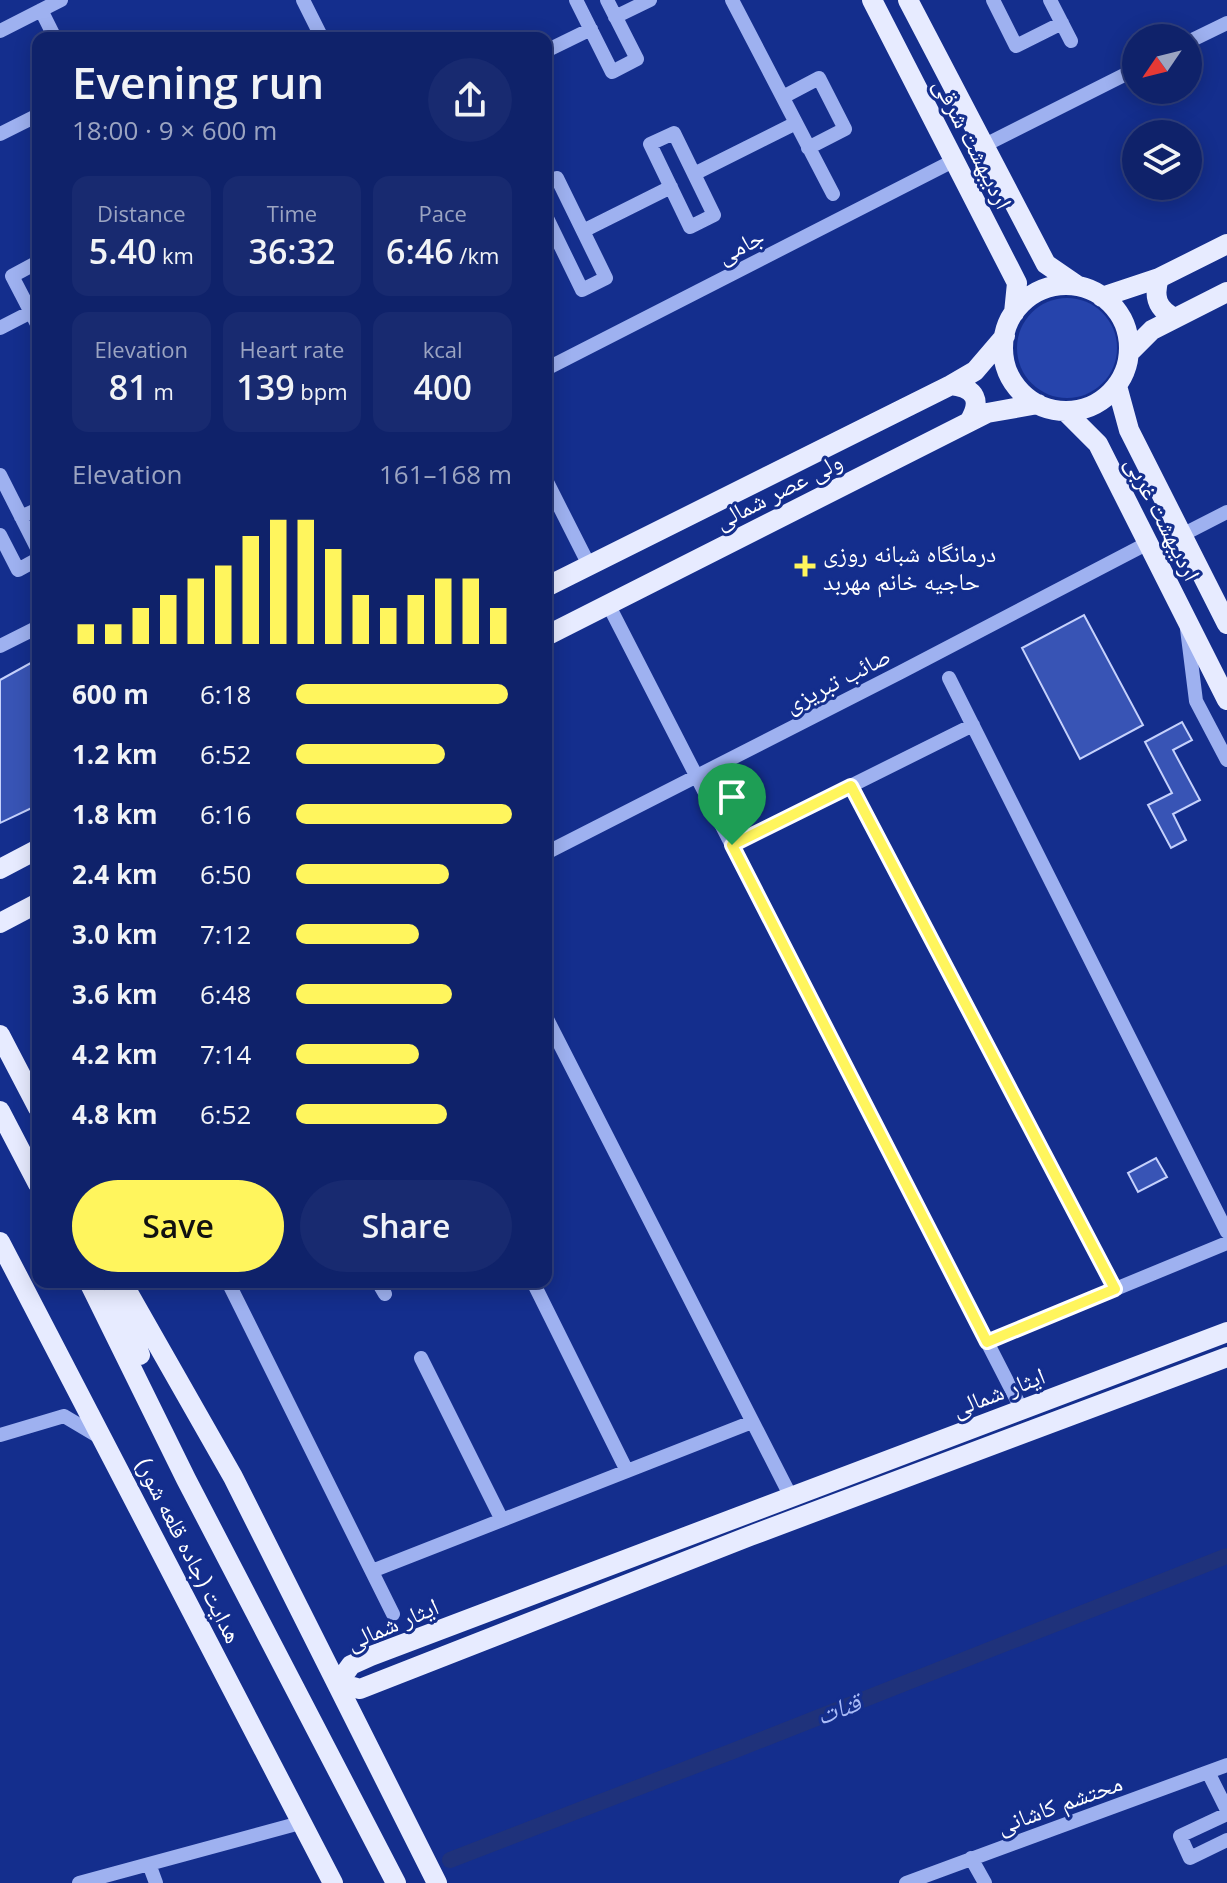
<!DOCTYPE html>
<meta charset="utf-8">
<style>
:root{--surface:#0f226a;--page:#182a70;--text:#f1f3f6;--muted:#9ba4c1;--line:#2f3f7e;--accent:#fff55d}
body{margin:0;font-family:"Open Sans","Noto Naskh Arabic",sans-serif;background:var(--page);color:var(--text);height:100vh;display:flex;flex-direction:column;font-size:30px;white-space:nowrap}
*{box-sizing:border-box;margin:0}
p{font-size:26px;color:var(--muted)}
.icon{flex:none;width:44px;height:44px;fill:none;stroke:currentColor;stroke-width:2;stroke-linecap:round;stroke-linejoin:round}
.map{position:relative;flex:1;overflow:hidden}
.panel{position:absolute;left:32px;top:32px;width:520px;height:1256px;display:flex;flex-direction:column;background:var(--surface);border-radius:16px;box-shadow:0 4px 20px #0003,0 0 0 2px var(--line)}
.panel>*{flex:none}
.needle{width:52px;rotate:235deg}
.fabs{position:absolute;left:1122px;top:24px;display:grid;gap:16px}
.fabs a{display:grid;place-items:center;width:80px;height:80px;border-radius:50%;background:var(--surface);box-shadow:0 4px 20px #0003,0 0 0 2px var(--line);font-size:40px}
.pin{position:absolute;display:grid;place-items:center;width:68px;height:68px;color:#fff;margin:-82px -34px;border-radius:50% 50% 50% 0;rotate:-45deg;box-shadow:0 0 8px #0007}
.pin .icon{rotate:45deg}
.round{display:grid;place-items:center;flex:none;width:84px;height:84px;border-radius:42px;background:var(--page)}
.summary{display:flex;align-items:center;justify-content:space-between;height:136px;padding:0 40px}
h1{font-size:44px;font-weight:600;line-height:60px}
.figures{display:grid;grid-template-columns:repeat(3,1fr);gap:12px;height:136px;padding:8px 40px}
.figures div{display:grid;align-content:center;border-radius:16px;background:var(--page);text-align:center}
.figures b{font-size:34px;font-weight:600}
.figures small{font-size:22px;font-weight:400}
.figures p{font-size:22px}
.chart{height:224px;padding:16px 40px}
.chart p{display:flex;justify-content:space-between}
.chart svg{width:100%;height:144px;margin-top:8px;stroke:var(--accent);stroke-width:6}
.action{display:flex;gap:16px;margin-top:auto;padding:16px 40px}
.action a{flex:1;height:92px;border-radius:48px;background:var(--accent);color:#111;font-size:32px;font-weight:600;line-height:92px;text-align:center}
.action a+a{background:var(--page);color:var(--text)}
ul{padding:0 40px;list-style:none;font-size:26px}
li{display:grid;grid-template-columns:128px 96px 1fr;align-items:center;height:60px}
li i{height:20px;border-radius:10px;background:var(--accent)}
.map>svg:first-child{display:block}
.green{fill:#2644ac}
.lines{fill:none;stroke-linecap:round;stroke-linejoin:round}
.canal{stroke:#1f327b;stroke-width:16}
.building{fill:#3854b5;stroke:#c5d1fc;stroke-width:2}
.minor{stroke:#9eb1f0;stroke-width:14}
.major{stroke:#e7ebff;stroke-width:20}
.route-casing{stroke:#fff;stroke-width:16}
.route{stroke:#fff55d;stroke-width:10}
.poi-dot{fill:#fff55d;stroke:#142e8d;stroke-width:3}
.labels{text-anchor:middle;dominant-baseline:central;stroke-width:6;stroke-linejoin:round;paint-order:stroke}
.street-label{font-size:24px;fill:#fff;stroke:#142e8d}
.poi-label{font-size:24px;fill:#fff;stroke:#142e8d;text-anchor:start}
.water-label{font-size:26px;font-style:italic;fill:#aabcf8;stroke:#142e8d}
</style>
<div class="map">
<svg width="1227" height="1883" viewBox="0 0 1227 1883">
<rect width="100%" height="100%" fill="#142e8d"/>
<path class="green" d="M1017 348a50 50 0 1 1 100 0a50 50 0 1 1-100 0Z"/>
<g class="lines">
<path class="canal" d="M450,1860L733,1751L1227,1556"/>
</g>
<path class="building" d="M1084,615L1143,725L1080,759L1022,648Z
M38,659V805L0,823V680Z
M1182,722L1192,740L1173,750L1200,800L1173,814L1186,840L1171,848L1148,805L1172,793L1145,742Z
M1156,1158L1167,1177L1138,1192L1128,1173Z"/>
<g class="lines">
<path class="minor" d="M303,0L322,38
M576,0L612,72L637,59L607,0
M732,0L833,194
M993,0L1016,46L1062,23
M1050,0L1071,41
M41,10L55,38
M615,17L650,0
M0,31L61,0
M476,38H480
M1188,42L1227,23
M546,51L591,29
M783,97L819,78L845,129L808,148
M674,133L714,215L690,227L650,144Z
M0,134L38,115
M983,146L1136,69
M694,174L796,123
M546,184L557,178L606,278L582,290L546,216
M583,231L671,187
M38,262L12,276L38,326
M0,328L31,312
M546,369L955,160
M0,475L38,550
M546,480L589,565
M21,517L38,509
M0,535L18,570L38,559
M1182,535L1227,512
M608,604L1022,1410
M1187,629L1196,701L1227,760
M0,646L38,627
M949,678L1227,1232
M851,786L1115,1289
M732,845L973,725
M546,853L901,672L1148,543
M546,1017L791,1497
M228,1282L393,1614
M378,1282L385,1294
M533,1282L627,1471
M987,1342L1227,1243
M421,1358L502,1520
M64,1416L101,1438
M0,1435L64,1416
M372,1571L752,1422
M1208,1772L1227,1810
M1227,1814L1180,1836L1190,1858L1227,1840
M971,1858L985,1883
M149,1864L156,1883
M79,1883L300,1823
M906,1883L1227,1765"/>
<path class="major" d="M872,0L1017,283L1014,313
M908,0L1046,264L1078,286
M1159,278C1153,297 1157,309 1175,318
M1003 348a63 63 0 1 1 126 0a63 63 0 1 1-126 0Z
M1102,297L1159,278L1227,244
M1129,353L1152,330L1227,292
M951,385C976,388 982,401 969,422
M1117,386L1129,430L1227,624
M1065,411L1098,444L1227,700
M546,587L951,385L975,371L1005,336
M546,636L987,413L1038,404
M0,869L38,849
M0,923L38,903
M0,1035L38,1108
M0,1111L38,1184
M0,1242L333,1883
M89,1282L186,1479L396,1883
M122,1282L233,1477L437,1883
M114,1288L140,1355
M1227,1332L371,1656L351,1665L338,1683L360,1689L750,1536L1227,1357"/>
</g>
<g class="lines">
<g class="route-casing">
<path id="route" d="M851,786L1115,1289L987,1342L732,845Z"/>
</g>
<use href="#route" class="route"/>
</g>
<path class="poi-dot" d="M801 554h8v8h8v8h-8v8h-8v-8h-8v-8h8z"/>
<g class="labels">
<g class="street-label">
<text transform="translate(974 143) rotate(63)">اردیبهشت شرقی</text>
<text transform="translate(740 245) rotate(-27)">جامی</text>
<text transform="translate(778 490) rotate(-27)">ولی عصر شمالی</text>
<text transform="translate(1164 518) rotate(63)">اردیبهشت غربی</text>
<text transform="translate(837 679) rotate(-27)">صائب تبریزی</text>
<text transform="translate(998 1391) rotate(-21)">ایثار شمالی</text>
<text transform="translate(190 1550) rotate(63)">هدایت (جاده قلعه شور)</text>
<text transform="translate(392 1623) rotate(-23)">ایثار شمالی</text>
<text transform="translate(1059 1803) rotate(-20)">محتشم کاشانی</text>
</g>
<g class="poi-label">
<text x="823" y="552">درمانگاه شبانه‌ روزی<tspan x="823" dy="28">حاجیه‌ خانم مهربد</tspan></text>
</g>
<g class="water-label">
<text transform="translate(838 1708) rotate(-21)">قنات</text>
</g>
</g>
</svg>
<div class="fabs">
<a><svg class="needle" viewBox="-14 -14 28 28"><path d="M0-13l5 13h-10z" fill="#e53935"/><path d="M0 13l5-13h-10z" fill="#9ba4c1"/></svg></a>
<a><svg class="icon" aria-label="layers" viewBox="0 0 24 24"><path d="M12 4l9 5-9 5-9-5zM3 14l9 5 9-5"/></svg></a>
</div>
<div class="pin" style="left:732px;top:845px;background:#1e9e55"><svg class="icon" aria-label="arrive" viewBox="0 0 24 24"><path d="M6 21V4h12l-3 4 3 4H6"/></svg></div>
<section class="panel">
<div class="summary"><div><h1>Evening run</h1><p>18:00 · 9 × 600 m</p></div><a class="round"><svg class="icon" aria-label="share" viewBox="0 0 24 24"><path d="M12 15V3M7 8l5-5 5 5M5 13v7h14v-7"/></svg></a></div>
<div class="figures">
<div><p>Distance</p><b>5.40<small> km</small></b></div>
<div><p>Time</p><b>36:32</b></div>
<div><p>Pace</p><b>6:46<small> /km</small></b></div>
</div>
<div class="figures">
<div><p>Elevation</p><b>81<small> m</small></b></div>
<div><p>Heart rate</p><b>139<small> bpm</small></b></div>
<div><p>kcal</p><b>400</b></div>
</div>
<div class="chart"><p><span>Elevation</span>161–168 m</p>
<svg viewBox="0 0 160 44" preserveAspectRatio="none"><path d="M5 44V38M15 44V38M25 44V33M35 44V29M45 44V24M55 44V20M65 44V11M75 44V6M85 44V6M95 44V15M105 44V29M115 44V33M125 44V29M135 44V24M145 44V24M155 44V33"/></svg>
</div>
<ul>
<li><b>600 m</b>6:18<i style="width:98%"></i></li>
<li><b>1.2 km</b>6:52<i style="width:69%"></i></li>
<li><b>1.8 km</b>6:16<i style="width:100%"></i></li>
<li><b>2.4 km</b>6:50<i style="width:71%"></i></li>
<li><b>3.0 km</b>7:12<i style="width:57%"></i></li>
<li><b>3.6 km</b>6:48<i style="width:72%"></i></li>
<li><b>4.2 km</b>7:14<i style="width:57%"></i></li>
<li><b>4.8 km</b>6:52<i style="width:70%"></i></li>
</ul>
<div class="action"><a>Save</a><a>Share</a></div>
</section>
</div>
